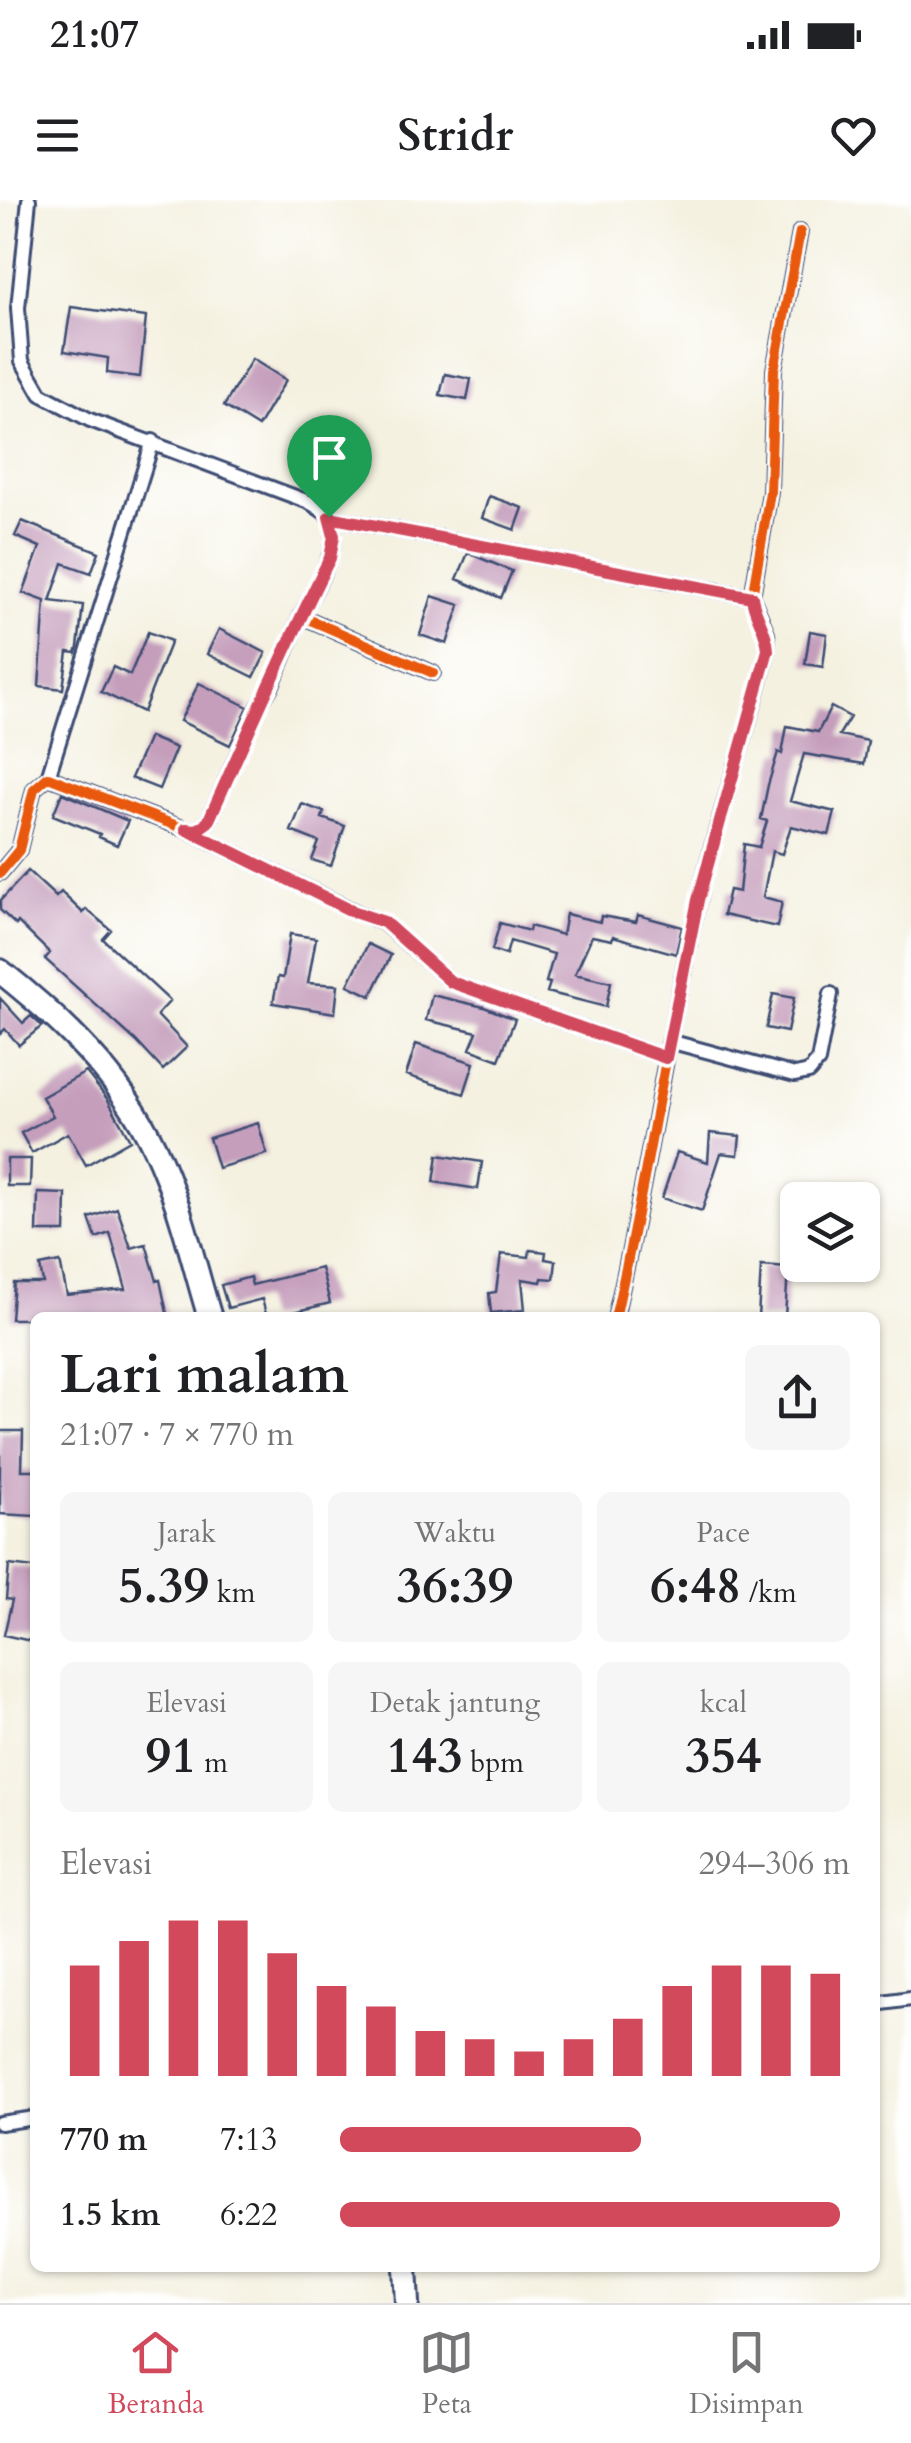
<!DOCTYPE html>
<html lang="id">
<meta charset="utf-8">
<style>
:root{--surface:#fff;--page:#f6f6f6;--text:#202124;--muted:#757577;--line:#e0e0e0;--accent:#d1495b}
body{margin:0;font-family:Cardo,serif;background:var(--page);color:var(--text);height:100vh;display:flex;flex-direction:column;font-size:38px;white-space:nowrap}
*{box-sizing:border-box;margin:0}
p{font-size:32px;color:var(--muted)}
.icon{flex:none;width:55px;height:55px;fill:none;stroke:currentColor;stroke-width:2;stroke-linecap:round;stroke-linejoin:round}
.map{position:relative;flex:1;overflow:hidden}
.side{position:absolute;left:30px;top:1112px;width:850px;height:960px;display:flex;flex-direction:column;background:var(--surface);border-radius:15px;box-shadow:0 2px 8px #0004}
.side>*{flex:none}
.tools{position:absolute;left:780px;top:982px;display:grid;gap:20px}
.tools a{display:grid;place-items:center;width:100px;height:100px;border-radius:15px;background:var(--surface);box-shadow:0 2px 8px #0004;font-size:50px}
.pin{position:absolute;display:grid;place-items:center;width:85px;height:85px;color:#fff;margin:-102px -42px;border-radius:50% 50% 50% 0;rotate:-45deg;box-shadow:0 0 10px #0007}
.pin .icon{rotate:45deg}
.round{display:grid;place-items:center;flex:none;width:105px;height:105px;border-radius:15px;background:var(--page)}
.overview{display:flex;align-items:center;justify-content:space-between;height:170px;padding:0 30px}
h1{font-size:55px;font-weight:700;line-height:75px}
.figures{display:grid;grid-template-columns:repeat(3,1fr);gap:15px;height:170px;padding:10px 30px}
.figures div{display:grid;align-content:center;border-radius:15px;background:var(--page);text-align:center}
.figures b{font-size:50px;font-weight:700}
.figures small{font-size:28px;font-weight:400}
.figures p{font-size:28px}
.chart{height:280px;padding:20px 30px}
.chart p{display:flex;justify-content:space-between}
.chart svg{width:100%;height:180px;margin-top:10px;stroke:var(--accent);stroke-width:6}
ul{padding:0 30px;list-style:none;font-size:32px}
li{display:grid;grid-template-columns:160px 120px 1fr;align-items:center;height:75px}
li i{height:25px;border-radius:12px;background:var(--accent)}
.status{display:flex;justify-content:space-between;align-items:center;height:70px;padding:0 50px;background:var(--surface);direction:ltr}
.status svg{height:28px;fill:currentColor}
header{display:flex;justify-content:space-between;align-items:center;height:130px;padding:0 30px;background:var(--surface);font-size:45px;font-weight:700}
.tabs{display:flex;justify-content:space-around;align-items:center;height:140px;border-top:2px solid var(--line);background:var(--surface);font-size:28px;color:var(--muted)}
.tabs a{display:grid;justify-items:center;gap:5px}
.tabs .on{color:var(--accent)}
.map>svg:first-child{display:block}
.building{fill:#c59ebc}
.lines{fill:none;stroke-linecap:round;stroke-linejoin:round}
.minor-casing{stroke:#3c4c72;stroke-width:18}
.trunk-casing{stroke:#3c4c72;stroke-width:28}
.minor{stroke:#fff;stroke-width:12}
.trunk{stroke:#fff;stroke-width:22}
.cycleway-casing{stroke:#fff;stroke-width:16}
.cycleway{stroke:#e8590c;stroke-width:10}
.route-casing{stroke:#fff;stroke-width:20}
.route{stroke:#d1495b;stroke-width:12}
</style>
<div class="status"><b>21:07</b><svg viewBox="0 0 49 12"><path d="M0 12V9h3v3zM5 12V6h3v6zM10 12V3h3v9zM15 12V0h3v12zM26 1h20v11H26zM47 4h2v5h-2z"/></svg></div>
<header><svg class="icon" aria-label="menu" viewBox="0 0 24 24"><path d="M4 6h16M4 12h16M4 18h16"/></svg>Stridr<svg class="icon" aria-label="heart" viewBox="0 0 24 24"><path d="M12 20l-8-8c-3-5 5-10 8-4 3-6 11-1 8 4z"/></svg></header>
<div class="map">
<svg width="911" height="2103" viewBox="0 0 911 2103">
<rect width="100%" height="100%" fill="#fff"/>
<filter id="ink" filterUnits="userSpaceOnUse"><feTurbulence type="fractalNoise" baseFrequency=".01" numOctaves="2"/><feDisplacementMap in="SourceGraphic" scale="20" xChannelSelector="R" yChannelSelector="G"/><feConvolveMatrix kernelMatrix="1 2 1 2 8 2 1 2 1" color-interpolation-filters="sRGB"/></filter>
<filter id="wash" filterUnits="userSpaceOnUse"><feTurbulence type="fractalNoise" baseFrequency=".0048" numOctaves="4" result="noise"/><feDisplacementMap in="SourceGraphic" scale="40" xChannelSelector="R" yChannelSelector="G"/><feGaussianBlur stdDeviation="2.25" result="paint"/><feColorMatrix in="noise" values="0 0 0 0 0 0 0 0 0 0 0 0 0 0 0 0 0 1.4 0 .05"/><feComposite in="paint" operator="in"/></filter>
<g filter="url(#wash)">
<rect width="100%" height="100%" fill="#f4f1e0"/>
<g id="blocks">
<path class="building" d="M71,107L146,117L140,177L107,173L108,158L64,151Z
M252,159L286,180L258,227L224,206Z
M445,174L471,179L467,200L440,195Z
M489,296L523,308L515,330L482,318Z
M22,321L99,352L91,373L63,363L50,401L83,405L78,447L76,453L68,452L63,489L39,486L45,401L23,393L40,347L15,336Z
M468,353L512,371L501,398L457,379Z
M432,396L460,405L447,444L420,435Z
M219,429L266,453L254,477L207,454Z
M810,431L827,434L823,467L805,464Z
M148,432L171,441L143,512L101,492L113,467L130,475Z
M199,483L248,507L230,545L180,521Z
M831,507L850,517L839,535L868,541L864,564L804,554L790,601L835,612L829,635L791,626L782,654L772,651L763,697L782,702L777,727L723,715L729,690L739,692L744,644L759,647L767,621L761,619L768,585L778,552L782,554L787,526L818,532Z
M149,537L176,548L159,589L131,578Z
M62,593L128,621L117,645L99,637L100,634L53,615Z
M302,604L324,612L322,618L345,626L331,666L312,660L319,642L291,631Z
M28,671L56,697L61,692L83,713L86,709L111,730L103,739L170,801L157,815L187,847L163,870L136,841L45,759L50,753L18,722L16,725L0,710V701Z
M566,714L600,722L601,716L636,722L638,715L682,727L676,754L613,736L612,740L592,736L575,774L611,782L606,807L547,792L550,783L546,782L554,754L510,741L506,755L492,750L500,723L529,731L530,726L562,735Z
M290,734L316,738L308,783L338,785L335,813L273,803L278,777L283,778Z
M368,744L391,755L371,796L348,785Z
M773,794L794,798L787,832L766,828Z
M432,795L484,807L515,819L499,860L470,849L477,832L426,820Z
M0,798L23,823L31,816L42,826L19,845L5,829L0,834Z
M416,844L474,863L464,894L406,875Z
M86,872L108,900L130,940L86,965L68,933L32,953L21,933L53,916L42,897Z
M258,923L267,954L218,968L209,938Z
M710,933L740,936L738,955L721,953L702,1011L662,998L677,952L708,962Z
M438,955L482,962L478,989L434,982Z
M7,959H31L30,986H7Z
M38,993L66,994L65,1032H37Z
M117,1008L131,1048L146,1044L157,1081L160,1080L168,1118L11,1119L14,1083H43L40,1066L60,1062L67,1095L126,1089L110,1033L96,1038L89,1018Z
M530,1050L546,1052L545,1059L556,1061L554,1079L542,1078L541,1082L522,1079L525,1110L491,1113L489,1093L496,1092L501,1054L529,1057Z
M761,1066L788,1068L785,1118H758Z
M321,1068L330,1103L270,1118H267L262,1099L228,1108L221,1085L250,1077L252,1085Z
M0,1231H23L22,1270H35V1316L0,1314Z
M9,1365L35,1368V1442L4,1435L12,1400L6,1399Z"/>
</g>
</g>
<g filter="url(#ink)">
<use href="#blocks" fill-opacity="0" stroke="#3c4c72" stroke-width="2.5"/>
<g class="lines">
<g class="minor-casing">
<path id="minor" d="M29,0L18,108L22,161L41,194L90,220L309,302C315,306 325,311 329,317C346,343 312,393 301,416
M329,317L752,397
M48,577L153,241
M189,631L354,711L384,723L451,782L666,858
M0,673L19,650L34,589L48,577L185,629L197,630L208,622L258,508L272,485L301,416L433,473
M669,841L795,875L809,872L818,861L831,794
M615,1118C647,981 666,843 697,707C716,620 747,536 768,450L767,433L752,397L770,292L774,170L800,32
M875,1804L911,1799
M0,1923L35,1918"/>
</g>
<g class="trunk-casing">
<path id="trunk" d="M0,771C62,820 121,876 155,949C180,1002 193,1062 210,1118
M405,2068L407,2103"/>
</g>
<use href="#minor" class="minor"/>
<use href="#trunk" class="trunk"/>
<g class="cycleway-casing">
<path id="cycleway" d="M0,673L19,650L34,589L48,577L185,629L197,630L208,622L258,508L272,485L301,416L433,473
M615,1118C647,981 666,843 697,707C716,620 747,536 768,450L767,433L752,397L770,292L774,170L800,32"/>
</g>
<use href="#cycleway" class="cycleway"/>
</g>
</g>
<g class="lines" filter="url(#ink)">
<g class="route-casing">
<path id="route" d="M329,317L752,397C754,415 767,429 768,450L698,700L666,858L451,782L384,722L354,712L186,629L197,630L208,622C248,533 286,445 330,358L334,336Z"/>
</g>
<use href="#route" class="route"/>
</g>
</svg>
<div class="tools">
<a><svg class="icon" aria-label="layers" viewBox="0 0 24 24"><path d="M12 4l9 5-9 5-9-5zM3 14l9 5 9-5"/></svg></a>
</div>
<div class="pin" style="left:329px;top:317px;background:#1e9e55"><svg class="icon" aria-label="arrive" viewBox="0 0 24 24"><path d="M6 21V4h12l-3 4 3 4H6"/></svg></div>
<section class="side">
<div class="overview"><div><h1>Lari malam</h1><p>21:07 · 7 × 770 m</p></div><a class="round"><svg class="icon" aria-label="share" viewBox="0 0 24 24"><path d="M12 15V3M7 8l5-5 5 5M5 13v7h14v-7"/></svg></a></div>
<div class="figures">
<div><p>Jarak</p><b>5.39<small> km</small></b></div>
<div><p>Waktu</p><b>36:39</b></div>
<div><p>Pace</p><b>6:48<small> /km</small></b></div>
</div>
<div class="figures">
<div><p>Elevasi</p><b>91<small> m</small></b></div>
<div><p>Detak jantung</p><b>143<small> bpm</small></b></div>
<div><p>kcal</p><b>354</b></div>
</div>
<div class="chart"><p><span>Elevasi</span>294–306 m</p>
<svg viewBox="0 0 160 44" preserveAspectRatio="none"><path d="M5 44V17M15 44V11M25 44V6M35 44V6M45 44V14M55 44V22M65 44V27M75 44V33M85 44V35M95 44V38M105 44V35M115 44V30M125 44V22M135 44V17M145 44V17M155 44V19"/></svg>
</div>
<ul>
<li><b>770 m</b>7:13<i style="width:59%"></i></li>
<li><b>1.5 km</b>6:22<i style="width:98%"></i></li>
</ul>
</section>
</div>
<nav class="tabs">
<a class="on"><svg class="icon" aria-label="home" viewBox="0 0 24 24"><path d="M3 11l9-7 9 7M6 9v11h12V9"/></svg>Beranda</a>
<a><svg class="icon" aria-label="map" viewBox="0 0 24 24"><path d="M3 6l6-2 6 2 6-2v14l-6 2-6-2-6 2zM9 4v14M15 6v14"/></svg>Peta</a>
<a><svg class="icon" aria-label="saved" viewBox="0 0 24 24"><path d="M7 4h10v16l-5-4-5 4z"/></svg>Disimpan</a>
</nav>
